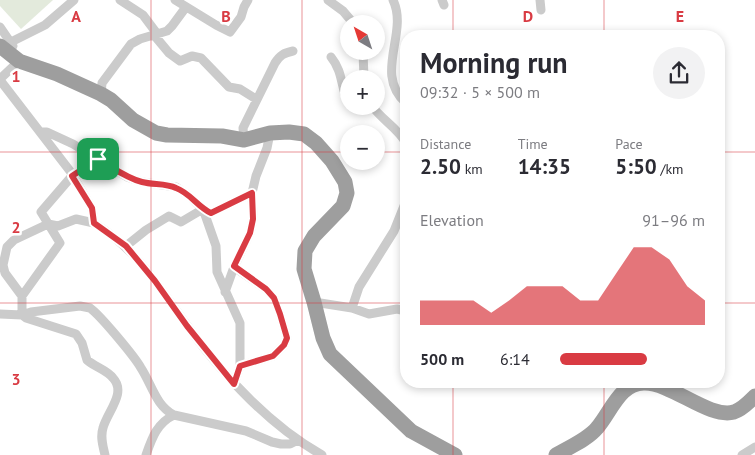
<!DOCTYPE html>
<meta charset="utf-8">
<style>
:root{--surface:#fff;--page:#f2f2f3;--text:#2b2b33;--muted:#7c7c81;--accent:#d93b43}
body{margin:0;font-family:"PT Sans",sans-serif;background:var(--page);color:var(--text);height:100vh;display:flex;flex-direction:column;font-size:19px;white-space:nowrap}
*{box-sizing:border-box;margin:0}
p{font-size:16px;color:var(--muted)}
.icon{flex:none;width:28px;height:28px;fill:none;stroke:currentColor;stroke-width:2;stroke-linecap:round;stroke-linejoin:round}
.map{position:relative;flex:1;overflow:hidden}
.drawer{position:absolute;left:400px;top:30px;width:325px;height:358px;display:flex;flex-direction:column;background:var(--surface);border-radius:20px;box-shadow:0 2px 8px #0003}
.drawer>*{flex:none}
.needle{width:32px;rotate:321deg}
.fabs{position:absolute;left:340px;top:15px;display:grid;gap:10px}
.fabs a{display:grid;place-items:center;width:45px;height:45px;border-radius:50%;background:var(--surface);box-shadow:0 2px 8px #0003;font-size:25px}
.pin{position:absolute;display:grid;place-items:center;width:42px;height:42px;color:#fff;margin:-21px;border-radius:10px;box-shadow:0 2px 8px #0006}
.round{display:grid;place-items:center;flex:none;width:52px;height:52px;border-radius:26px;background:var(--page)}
.headline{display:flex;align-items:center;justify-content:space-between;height:85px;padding:0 20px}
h1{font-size:28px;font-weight:600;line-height:38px}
.stats{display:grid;grid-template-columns:repeat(3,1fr);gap:8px;height:85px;padding:5px 20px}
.stats div{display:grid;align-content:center}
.stats b{font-size:21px;font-weight:600}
.stats small{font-size:14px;font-weight:400}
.stats p{font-size:14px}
.chart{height:140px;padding:10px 20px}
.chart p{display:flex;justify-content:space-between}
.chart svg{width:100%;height:90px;margin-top:5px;fill:var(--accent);opacity:.7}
ul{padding:0 20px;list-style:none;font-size:16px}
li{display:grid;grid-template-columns:80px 60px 1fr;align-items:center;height:38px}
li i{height:12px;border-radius:6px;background:var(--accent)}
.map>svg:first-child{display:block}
.green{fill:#e3eadc}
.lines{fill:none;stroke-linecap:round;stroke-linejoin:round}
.minor{stroke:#cbcbcb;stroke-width:9}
.trunk{stroke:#9e9e9e;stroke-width:15}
.route-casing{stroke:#fff;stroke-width:10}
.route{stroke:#d93b43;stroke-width:6}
.grid{fill:none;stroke:#d93b43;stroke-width:1;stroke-opacity:0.55}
.grid-label{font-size:16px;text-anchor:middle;font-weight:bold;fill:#d93b43;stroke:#fff;stroke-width:5;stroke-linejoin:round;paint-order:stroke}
</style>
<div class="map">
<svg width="755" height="455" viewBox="0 0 755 455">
<rect width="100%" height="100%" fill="#fff"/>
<path class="green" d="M0,0H53L21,29L0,6Z"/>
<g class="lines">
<path class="minor" d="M120,0L143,15L155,31L154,35L169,53L180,61L192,56L201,58L229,87L240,89L256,99
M175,0L216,25L230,32L241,17L244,7L248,0
M328,0L343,11L354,24
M393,0C409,33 373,74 406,103
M442,0L444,5
M540,0L541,10
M0,27L13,46
M11,42L45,25L74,0
M363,51L364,79
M331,57C344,73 340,88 349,103
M0,79L19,61L18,58
M0,80L70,171L92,208L94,223C137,250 157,284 186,324C223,375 267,424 322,455
M101,94L102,83L131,44L140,39L167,31L172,26L186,7
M372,106C382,120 398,128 406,143
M41,132H47L73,144L127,177L142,182L176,187L188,195L203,209L216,246L217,272L240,323V366L234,384
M244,140L243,128L275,63C280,55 284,53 293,51
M98,159L72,176L41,212L60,243L22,296V315L26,318L76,334L82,343L87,360C95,367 107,370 113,378C127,393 107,412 103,428C100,437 103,446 105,455
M126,246L146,230L169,216L181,222L203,209L211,213L252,193
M234,267L266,289L274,298L280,314L287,338L284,345L273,356L240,366
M225,292L234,267L250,233L253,219L252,193L256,176L267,148L270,133
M22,296L5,273L3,265L7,247L14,240L48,224L58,226L76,219L94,223
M314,302L352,308L369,314L397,309L406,311
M352,308L359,287L394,231L406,201
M0,314L22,315L31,312L80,306L90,308C100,315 135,357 141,368C152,385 156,406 174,415L246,431L272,442L281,444H290L298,440
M146,455C152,438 157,423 174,415
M742,455L755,447"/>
<path class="trunk" d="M0,46L19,61L57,74L101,94L111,100L133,120L156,133L167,135L222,136L244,140L270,133L289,132L304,134L316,143L332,161L345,182L347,193L343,206L314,236L305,251L304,269L314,302L323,338L330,354L411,431L455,455
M556,455C569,447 587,440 597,428C611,412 620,382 645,383C672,383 709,419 734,412C743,409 749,402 755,396"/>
</g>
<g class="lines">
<g class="route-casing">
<path id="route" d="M98,159C112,167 126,178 142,182C153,185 166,183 176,188C190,193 198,207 211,213L252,193L253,219L250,233L234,266L266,289L274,298L280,314L287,338L284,345L273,356L240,366L234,384L187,326L155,281L126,246L94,223L92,208L72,176Z"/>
</g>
<use href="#route" class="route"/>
</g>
<path class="grid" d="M151,0V455M302,0V455M453,0V36M604,0V36M0,152H349M376,152H406M719,152H755M0,303H406M719,303H755M453,381V455M604,381V455"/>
<g class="grid-label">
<text x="76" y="22">A</text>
<text x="226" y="22">B</text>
<text x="528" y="22">D</text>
<text x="680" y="22">E</text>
<text x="16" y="82">1</text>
<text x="16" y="233">2</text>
<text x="16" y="385">3</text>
</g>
</svg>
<div class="fabs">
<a><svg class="needle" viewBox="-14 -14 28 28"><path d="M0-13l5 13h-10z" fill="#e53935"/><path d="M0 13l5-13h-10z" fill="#7c7c81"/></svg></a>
<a>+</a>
<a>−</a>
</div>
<div class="pin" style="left:98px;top:159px;background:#1e9e55"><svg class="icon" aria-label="arrive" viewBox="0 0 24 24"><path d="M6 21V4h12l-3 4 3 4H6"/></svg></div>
<section class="drawer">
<div class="headline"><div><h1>Morning run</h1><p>09:32 · 5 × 500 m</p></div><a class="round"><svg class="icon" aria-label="share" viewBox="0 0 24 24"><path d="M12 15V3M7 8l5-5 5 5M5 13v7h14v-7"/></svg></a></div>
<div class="stats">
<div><p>Distance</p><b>2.50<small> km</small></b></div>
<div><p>Time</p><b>14:35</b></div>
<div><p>Pace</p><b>5:50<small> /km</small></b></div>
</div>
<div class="chart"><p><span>Elevation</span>91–96 m</p>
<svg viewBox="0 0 160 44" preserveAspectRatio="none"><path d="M0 44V32L10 32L20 32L30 32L40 38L50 32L60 25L70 25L80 25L90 32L100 32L110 19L120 6L130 6L140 12L150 25L160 32V44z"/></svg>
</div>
<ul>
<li><b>500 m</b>6:14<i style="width:60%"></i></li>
</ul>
</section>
</div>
